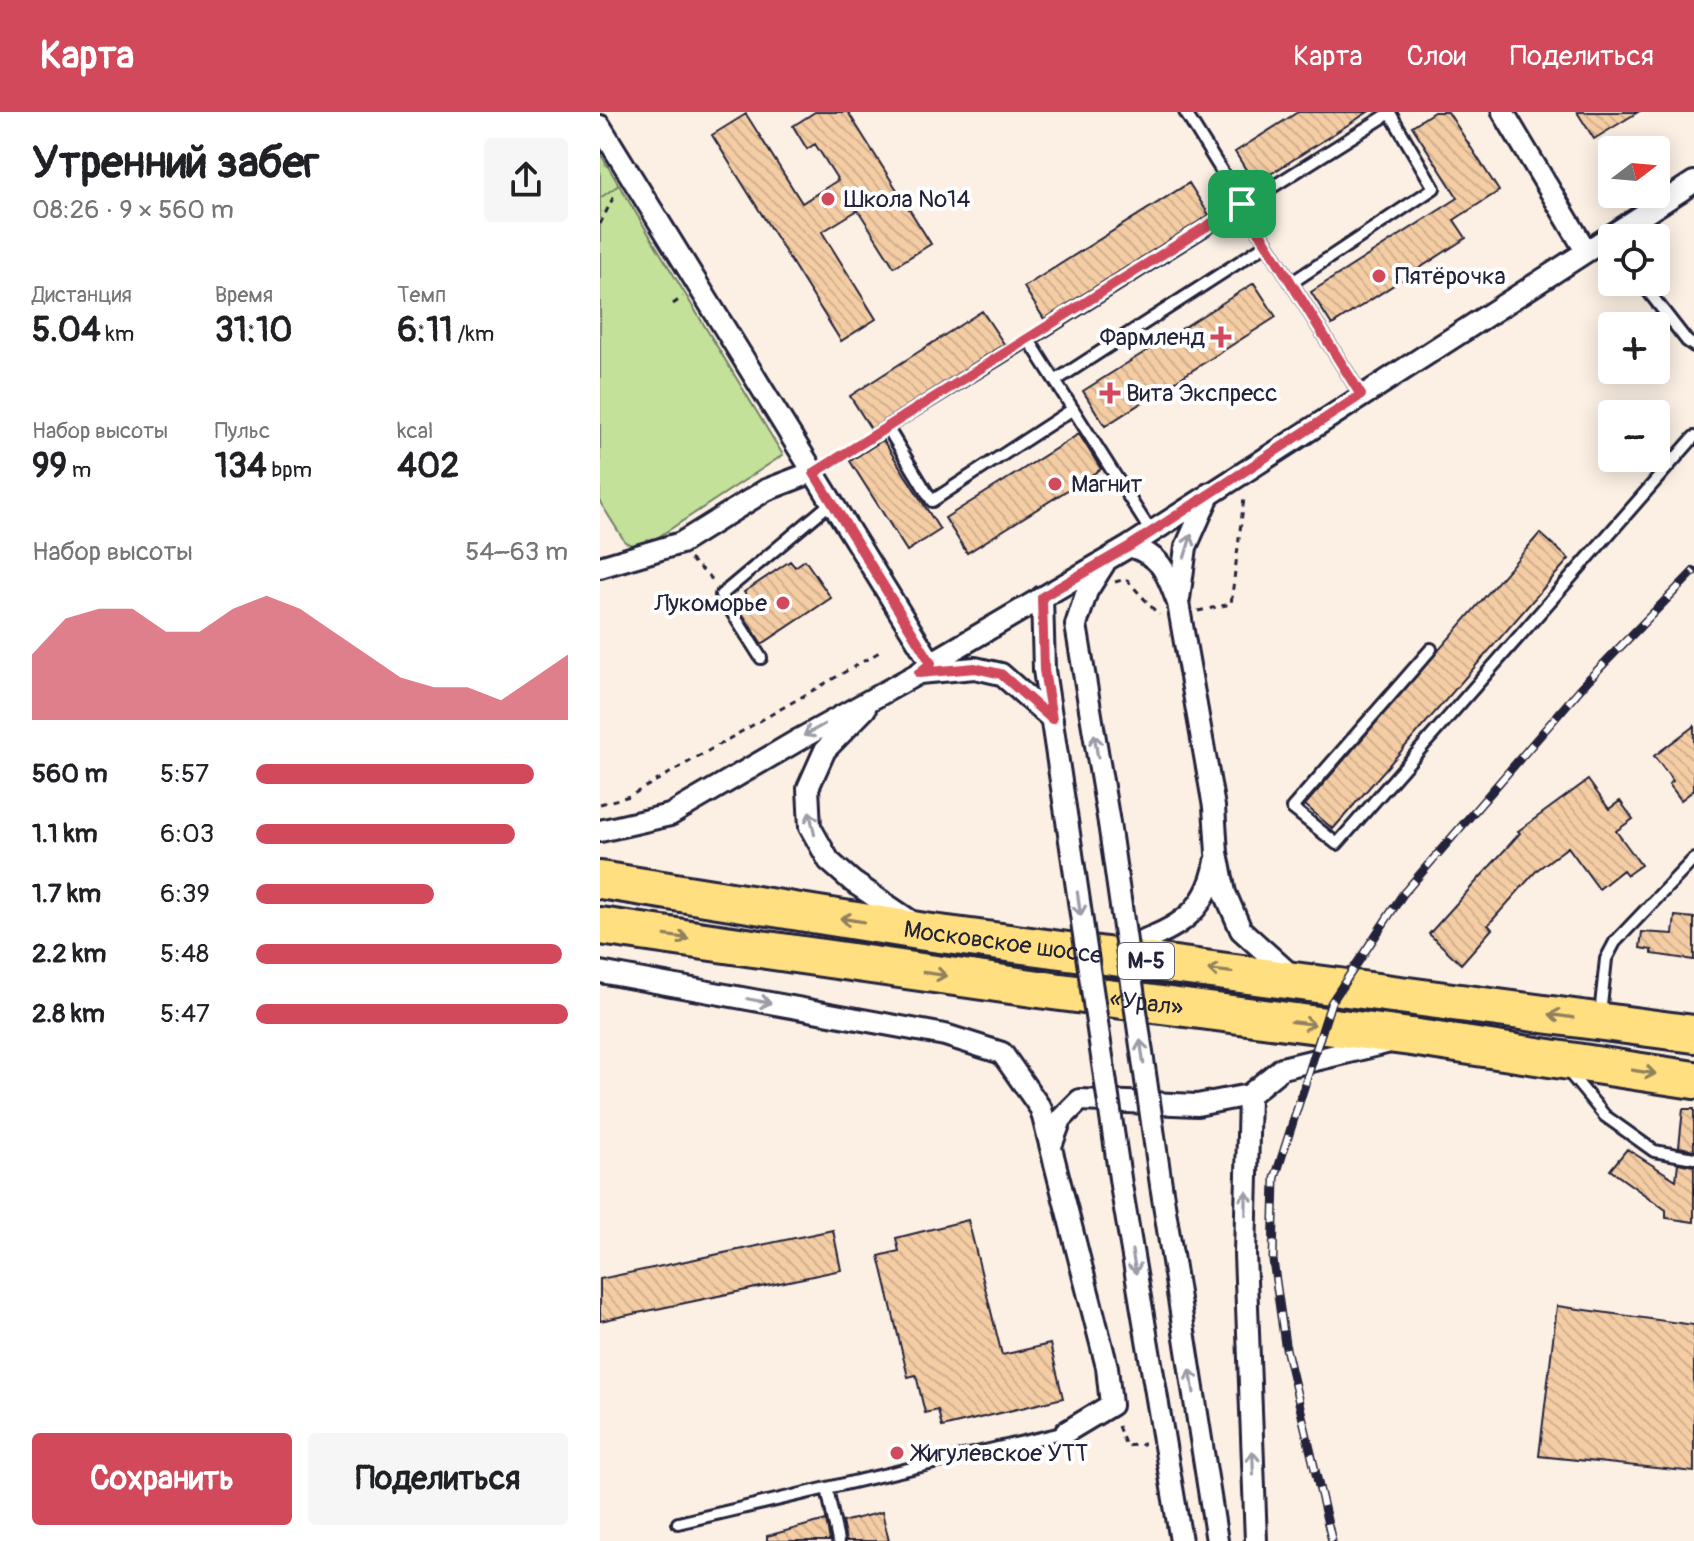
<!DOCTYPE html>
<html lang="ru">
<meta charset="utf-8">
<style>
:root{--surface:#fff;--page:#f6f6f6;--text:#202124;--muted:#757577;--accent:#d1495b}
body{margin:0;font-family:Pangolin,sans-serif;background:var(--page);color:var(--text);height:100vh;display:flex;flex-direction:column;font-size:30px;white-space:nowrap}
*{box-sizing:border-box;margin:0}
p{font-size:26px;color:var(--muted)}
.icon{flex:none;width:44px;height:44px;fill:none;stroke:currentColor;stroke-width:2;stroke-linecap:round;stroke-linejoin:round}
.map{position:relative;flex:1;overflow:hidden}
.drawer{display:flex;flex-direction:column;background:var(--surface);width:600px}
.drawer>*{flex:none}
.needle{width:52px;rotate:74deg}
.controls{position:absolute;left:998px;top:24px;display:grid;gap:16px}
.controls a{display:grid;place-items:center;width:72px;height:72px;border-radius:8px;background:var(--surface);box-shadow:0 4px 20px #0003;font-size:40px}
.pin{position:absolute;display:grid;place-items:center;width:68px;height:68px;color:#fff;margin:-34px;border-radius:16px;box-shadow:0 4px 12px #0006}
.round{display:grid;place-items:center;flex:none;width:84px;height:84px;border-radius:8px;background:var(--page)}
.overview{display:flex;align-items:center;justify-content:space-between;height:136px;padding:0 32px}
h1{font-size:44px;font-weight:700;line-height:60px}
.stats{display:grid;grid-template-columns:repeat(3,1fr);gap:12px;height:136px;padding:8px 32px}
.stats div{display:grid;align-content:center}
.stats b{font-size:34px;font-weight:700}
.stats small{font-size:22px;font-weight:400}
.stats p{font-size:22px}
.chart{height:224px;padding:16px 32px}
.chart p{display:flex;justify-content:space-between}
.chart svg{width:100%;height:144px;margin-top:8px;fill:var(--accent);opacity:.7}
.action{display:flex;gap:16px;margin-top:auto;padding:16px 32px}
.action a{flex:1;height:92px;border-radius:8px;background:var(--accent);color:#fff;font-size:32px;font-weight:700;line-height:92px;text-align:center}
.action a+a{background:var(--page);color:var(--text)}
ul{padding:0 32px;list-style:none;font-size:26px}
li{display:grid;grid-template-columns:128px 96px 1fr;align-items:center;height:60px}
li i{height:20px;border-radius:10px;background:var(--accent)}
header{display:flex;align-items:center;gap:48px;box-sizing:border-box;height:112px;padding:0 40px;background:var(--accent);color:#fff}
header strong{font-size:38px}
nav{display:flex;gap:44px;margin-inline-start:auto;font-size:28px}
main{display:flex;flex:1;min-height:0}
.map>svg:first-child{display:block}
.forest{fill:url(#forest-firs);stroke:#72826a;stroke-width:2}
.garden{fill:#c3e199;stroke:#72826a;stroke-width:2}
.building{fill:url(#building-back-hatch);stroke:#22223b;stroke-width:2}
.lines{fill:none;stroke-linecap:round;stroke-linejoin:round}
.lane-casing{stroke:#22223b;stroke-width:16}
.street-casing{stroke:#22223b;stroke-width:26}
.highway-casing{stroke:#22223b;stroke-width:42}
.path{stroke:#22223b;stroke-width:3;stroke-dasharray:6 6;stroke-linecap:butt}
.lane{stroke:#fff;stroke-width:10}
.street{stroke:#fff;stroke-width:20}
.highway{stroke:#ffdf80;stroke-width:36}
.rail-casing{stroke:#22223b;stroke-width:9}
.rail{stroke:#fff;stroke-width:6;stroke-dasharray:18;stroke-linecap:butt}
.street-bridge-casing{stroke:#22223b;stroke-width:26;stroke-linecap:butt}
.street-bridge{stroke:#fff;stroke-width:20}
.oneway{stroke:#9c9ca7}
.oneway2{stroke:#90805e}
.route-casing{stroke:#fff;stroke-width:16}
.route{stroke:#d1495b;stroke-width:10}
.poi-dot{fill:#d1495b;stroke:#fff;stroke-width:3}
.labels{text-anchor:middle;dominant-baseline:central;stroke-width:8;stroke-linejoin:round;paint-order:stroke}
.shield{fill:#fff;stroke:#646476;stroke-width:2}
.shield-label{font-size:22px;font-weight:bold;fill:#22223b}
.poi-label{font-size:24px;fill:#22223b;stroke:#fff;text-anchor:start}
.street-label{font-size:24px;fill:#22223b;stroke:#fff}
</style>
<header>
<strong>Карта</strong>
<nav><a>Карта</a><a>Слои</a><a>Поделиться</a></nav>
</header>
<main>
<section class="drawer">
<div class="overview"><div><h1>Утренний забег</h1><p>08:26 · 9 × 560 m</p></div><a class="round"><svg class="icon" aria-label="share" viewBox="0 0 24 24"><path d="M12 15V3M7 8l5-5 5 5M5 13v7h14v-7"/></svg></a></div>
<div class="stats">
<div><p>Дистанция</p><b>5.04<small> km</small></b></div>
<div><p>Время</p><b>31:10</b></div>
<div><p>Темп</p><b>6:11<small> /km</small></b></div>
</div>
<div class="stats">
<div><p>Набор высоты</p><b>99<small> m</small></b></div>
<div><p>Пульс</p><b>134<small> bpm</small></b></div>
<div><p>kcal</p><b>402</b></div>
</div>
<div class="chart"><p><span>Набор высоты</span>54–63 m</p>
<svg viewBox="0 0 160 44" preserveAspectRatio="none"><path d="M0 44V24L10 13L20 10L30 10L40 17L50 17L60 10L70 6L80 10L90 17L100 24L110 31L120 34L130 34L140 38L150 31L160 24V44z"/></svg>
</div>
<ul>
<li><b>560 m</b>5:57<i style="width:89%"></i></li>
<li><b>1.1 km</b>6:03<i style="width:83%"></i></li>
<li><b>1.7 km</b>6:39<i style="width:57%"></i></li>
<li><b>2.2 km</b>5:48<i style="width:98%"></i></li>
<li><b>2.8 km</b>5:47<i style="width:100%"></i></li>
</ul>
<div class="action"><a>Сохранить</a><a>Поделиться</a></div>
</section>
<div class="map">
<svg width="1094" height="1429" viewBox="0 0 1094 1429">
<defs>
<pattern id="forest-firs" width="22" height="20" patternUnits="userSpaceOnUse" patternTransform="scale(2)"><rect width="22" height="20" fill="#c3e199"/><path d="M5 1l3.5 6h-7zM16 11l3.5 6h-7z" fill="#a7c185"/></pattern>
<pattern id="building-back-hatch" width="6" height="6" patternUnits="userSpaceOnUse" patternTransform="scale(2)"><rect width="6" height="6" fill="#f5cda4"/><path d="M-1 5l2 2M0 0l6 6M5-1l2 2" fill="none" stroke="#d2b08e"/></pattern>
</defs>
<rect width="100%" height="100%" fill="#fcf0e4"/>
<filter id="ink" filterUnits="userSpaceOnUse"><feTurbulence type="fractalNoise" baseFrequency=".0125" numOctaves="2"/><feDisplacementMap in="SourceGraphic" scale="16" xChannelSelector="R" yChannelSelector="G"/><feConvolveMatrix kernelMatrix="1 2 1 2 8 2 1 2 1" color-interpolation-filters="sRGB"/></filter>
<g filter="url(#ink)">
<path class="forest" d="M0,41L19,73L0,93Z"/>
<path class="garden" d="M19,73L183,343L40,437L25,430L0,390V86Z"/>
<path class="building" d="M215,0H248L331,132L294,155L258,98L222,120L276,207L241,229L112,23L146,2L202,91L238,68L215,32L207,37L193,14Z
M698,0H768L655,72L635,40Z
M834,0H848L899,79L854,108L866,126L732,213L711,180L858,86L812,14Z
M977,0H1038L994,27Z
M589,71L609,103L444,207L424,175Z
M654,171L676,205L505,314L483,279Z
M382,199L404,232L271,317L250,284Z
M479,322L501,357L367,441L345,406Z
M283,328L340,418L307,439L250,349Z
M940,421L969,447L733,717L705,693Z
M205,448L231,486L162,532L138,495L149,488L144,480L190,449L195,455Z
M1094,614V678L1081,688L1069,672L1073,669L1054,644Z
M988,668L1009,697L1020,689L1033,707L1016,719L1041,753L1027,763L1023,758L999,777L968,735L937,758L888,813L892,817L861,852L829,822L920,721L918,719Z
M1075,804L1094,806V848L1052,842V838L1040,836L1042,820L1073,822Z
M1083,997H1094V1038L1079,1035Z
M1027,1037L1076,1068L1078,1051L1094,1054V1110L1066,1106V1098L1010,1058Z
M368,1108L402,1243L450,1232L463,1286L342,1315L338,1298L325,1301L316,1263L308,1265L279,1144L299,1139L296,1126Z
M233,1118L241,1158L0,1209V1167Z
M957,1194L1094,1213V1360L939,1344Z
M282,1400L289,1429H246L242,1410Z
M226,1408L230,1429H167V1424Z"/>
<g class="lines">
<g class="lane-casing">
<path id="lane" d="M585,0L761,283
M1041,170L1087,229L1094,234
M429,228L790,1L834,76L691,171
M455,269L667,132
M473,297L332,389L287,315L429,228C469,292 510,356 551,420
M831,537L692,696L737,732L1094,325
M161,546L121,483L232,390
M1000,903L1006,847L1015,830L1094,747
M967,958L1005,1004L1054,1039L1094,1046
M227,1376L238,1429
M78,1411L466,1320"/>
</g>
<g class="street-casing">
<path id="street" d="M903,0L986,139
M0,14L331,551
M530,434C563,445 566,460 578,491L614,695L617,741L625,781L641,818L693,865
M504,452L487,479L476,513L509,711
M0,455L81,431L166,378L213,360
M442,485L444,558L468,715
M579,487L586,435L610,381
M319,561L375,556L401,562L452,607
M265,597L225,638L208,676L210,715L229,749L253,770L312,810
M0,719L70,703L200,627L319,561L331,551L530,434L1094,70
M512,840C564,821 606,810 616,749
M0,860L345,923L402,941L441,997L507,1255L511,1293L466,1320
M451,1034L461,1007L480,988L597,993L649,983
M521,1073L581,1429
M561,1073L617,1429
M656,1429L645,1142L649,983L682,956L786,931"/>
</g>
<g class="highway-casing">
<g id="highway">
<path id="s1" d="M0,768L325,820L1094,922"/>
<path id="s2" d="M0,814L453,879L811,925L1094,968"/>
</g>
</g>
<path class="path" d="M0,112L16,80
M73,192L83,185
M229,352L273,323
M90,447L114,469
M515,470L526,467L559,503
M598,499L631,492L644,386
M0,692L30,684L283,538
M518,1314L526,1334L544,1332"/>
<use href="#lane" class="lane"/>
<use href="#street" class="street"/>
<use href="#highway" class="highway"/>
<g class="rail-casing">
<path id="rail" d="M732,1429L685,1232L673,1148L675,1066L731,891L803,782L988,568L1094,459"/>
</g>
<use href="#rail" class="rail"/>
<g class="street-bridge-casing">
<path id="street-bridge" d="M509,711L561,1073
M468,715L521,1073"/>
</g>
<use href="#street-bridge" class="street-bridge"/>
</g>
<defs><path id="oneway-shaft" d="M-6 0H5M1.5-3L5.5 0L1.5 3" fill="none" stroke-width="1.6" stroke-linecap="round" stroke-linejoin="round" transform="scale(2)"/></defs>
<g class="oneway">
<use href="#oneway-shaft" transform="translate(588 434) rotate(-73)"/>
<use href="#oneway-shaft" transform="translate(214 618) rotate(151)"/>
<use href="#oneway-shaft" transform="translate(496 634) rotate(-99)"/>
<use href="#oneway-shaft" transform="translate(212 711) rotate(-102)"/>
<use href="#oneway-shaft" transform="translate(479 792) rotate(82)"/>
<use href="#oneway-shaft" transform="translate(159 889) rotate(11)"/>
<use href="#oneway-shaft" transform="translate(542 940) rotate(-98)"/>
<use href="#oneway-shaft" transform="translate(646 1091) rotate(-89)"/>
<use href="#oneway-shaft" transform="translate(534 1150) rotate(80)"/>
<use href="#oneway-shaft" transform="translate(592 1269) rotate(-99)"/>
<use href="#oneway-shaft" transform="translate(653 1351) rotate(-92)"/>
</g>
<g class="oneway2">
<use href="#oneway-shaft" transform="translate(252 808) rotate(-171)"/>
<use href="#oneway-shaft" transform="translate(77 825) rotate(8)"/>
<use href="#oneway-shaft" transform="translate(620 859) rotate(-173)"/>
<use href="#oneway-shaft" transform="translate(335 862) rotate(8)"/>
<use href="#oneway-shaft" transform="translate(961 904) rotate(-172)"/>
<use href="#oneway-shaft" transform="translate(703 911) rotate(7)"/>
<use href="#oneway-shaft" transform="translate(1044 960) rotate(9)"/>
</g>
</g>
<g class="lines" filter="url(#ink)">
<g class="route-casing">
<path id="route" d="M642,92L761,283L530,434L442,485L444,558L452,607L401,562L375,556L319,561L331,551L214,361Z"/>
</g>
<use href="#route" class="route"/>
</g>
<g class="poi-dot">
<circle cx="228" cy="87" r="8"/>
<circle cx="779" cy="164" r="8"/>
<path d="M617 213h8v8h8v8h-8v8h-8v-8h-8v-8h8z"/>
<path d="M506 269h8v8h8v8h-8v8h-8v-8h-8v-8h8z"/>
<circle cx="455" cy="372" r="8"/>
<circle cx="183" cy="491" r="8"/>
<circle cx="297" cy="1341" r="8"/>
</g>
<g class="labels">
<rect class="shield" x="518" y="831" width="56" height="36" rx="6"/>
<g class="shield-label">
<text x="546" y="849">М-5</text>
</g>
<g class="poi-label">
<text x="244" y="87">Школа №14</text>
<text x="795" y="164">Пятёрочка</text>
<text x="605" y="225" text-anchor="end">Фармленд</text>
<text x="526" y="281">Вита Экспресс</text>
<text x="471" y="372">Магнит</text>
<text x="167" y="491" text-anchor="end">Лукоморье</text>
<text x="313" y="1341">Жигулевское УТТ</text>
</g>
<g class="street-label">
<text stroke="none"><textPath href="#s1" startOffset="408">Московское шоссе</textPath></text>
<text stroke="none"><textPath href="#s2" startOffset="552">«Урал»</textPath></text>
</g>
</g>
</svg>
<div class="controls">
<a><svg class="needle" viewBox="-14 -14 28 28"><path d="M0-13l5 13h-10z" fill="#e53935"/><path d="M0 13l5-13h-10z" fill="#757577"/></svg></a>
<a><svg class="icon" aria-label="locate" viewBox="0 0 24 24"><circle cx="12" cy="12" r="6"/><path d="M12 2v4M12 18v4M2 12h4M18 12h4"/></svg></a>
<a>+</a>
<a>−</a>
</div>
<div class="pin" style="left:642px;top:92px;background:#1e9e55"><svg class="icon" aria-label="arrive" viewBox="0 0 24 24"><path d="M6 21V4h12l-3 4 3 4H6"/></svg></div>
</div>
</main>
